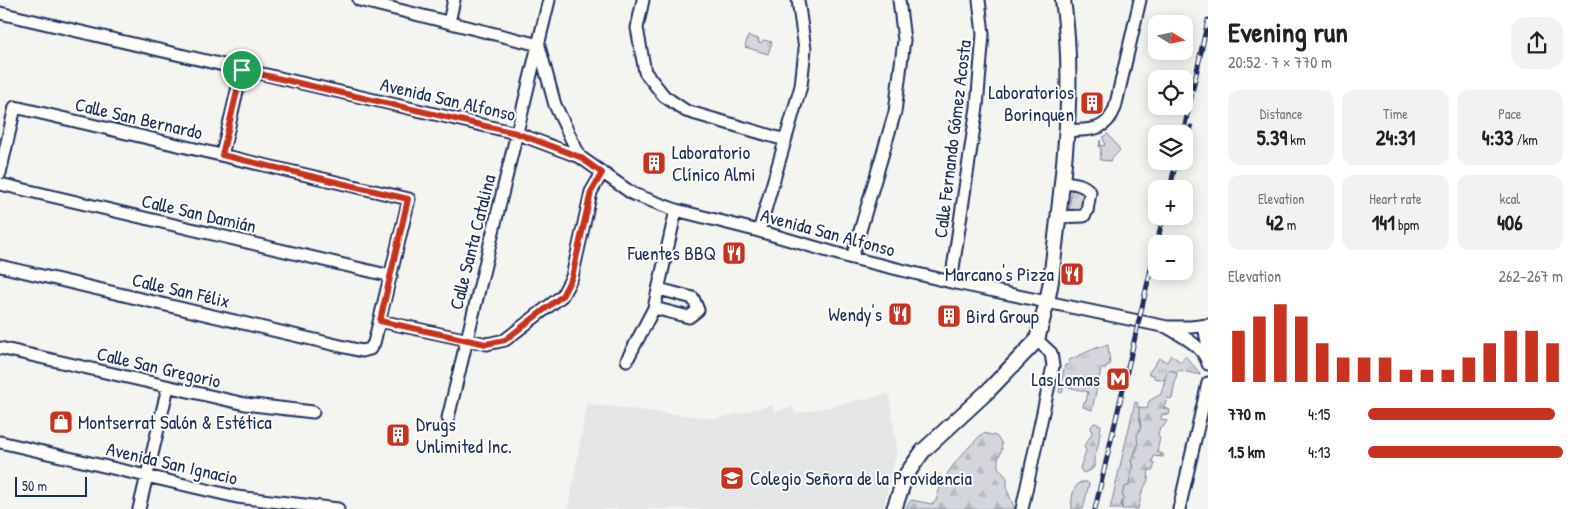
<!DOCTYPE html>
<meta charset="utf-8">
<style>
:root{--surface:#fff;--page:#f2f2f2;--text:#222;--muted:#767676;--accent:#c8321e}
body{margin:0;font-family:"Patrick Hand",sans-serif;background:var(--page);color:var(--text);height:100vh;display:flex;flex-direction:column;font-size:19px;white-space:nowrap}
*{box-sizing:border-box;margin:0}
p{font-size:16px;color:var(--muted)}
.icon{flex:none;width:28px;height:28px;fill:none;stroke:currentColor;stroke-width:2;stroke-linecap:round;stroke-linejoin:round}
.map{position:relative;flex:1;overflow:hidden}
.sheet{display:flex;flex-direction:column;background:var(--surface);width:375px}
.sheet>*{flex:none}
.needle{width:32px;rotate:100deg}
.buttons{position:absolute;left:1148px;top:15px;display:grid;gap:10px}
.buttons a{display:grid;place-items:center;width:45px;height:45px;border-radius:10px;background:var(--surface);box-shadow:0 2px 12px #0003;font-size:25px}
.scale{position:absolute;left:15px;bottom:12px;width:72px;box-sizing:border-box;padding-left:5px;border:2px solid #1b2f5e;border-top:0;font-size:14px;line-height:18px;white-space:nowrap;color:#1b2f5e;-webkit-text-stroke:4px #fdfcf7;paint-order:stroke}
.pin{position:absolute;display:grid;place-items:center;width:42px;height:42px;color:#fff;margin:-21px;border:2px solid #fff;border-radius:50%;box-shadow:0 1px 5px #0007}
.round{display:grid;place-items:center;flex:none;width:52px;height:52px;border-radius:15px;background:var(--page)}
.summary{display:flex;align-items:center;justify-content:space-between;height:85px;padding:0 20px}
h1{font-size:28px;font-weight:800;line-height:38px}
.metrics{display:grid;grid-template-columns:repeat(3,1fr);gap:8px;height:85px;padding:5px 20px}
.metrics div{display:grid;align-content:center;border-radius:12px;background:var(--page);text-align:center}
.metrics b{font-size:21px;font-weight:800}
.metrics small{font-size:14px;font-weight:400}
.metrics p{font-size:14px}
.chart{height:140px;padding:10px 20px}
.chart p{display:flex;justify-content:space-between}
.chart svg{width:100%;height:90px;margin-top:5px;stroke:var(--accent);stroke-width:6}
ul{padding:0 20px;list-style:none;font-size:16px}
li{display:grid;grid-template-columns:80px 60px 1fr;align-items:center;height:38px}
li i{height:12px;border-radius:6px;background:var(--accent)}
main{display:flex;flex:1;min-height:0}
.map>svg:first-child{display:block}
.built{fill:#e4e5e6}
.grass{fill:url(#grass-tufts);stroke:#78829c}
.forest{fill:url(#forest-firs);stroke:#78829c}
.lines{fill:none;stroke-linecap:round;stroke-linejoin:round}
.minor-casing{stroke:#1b2f5e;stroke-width:15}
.major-casing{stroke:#1b2f5e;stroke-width:18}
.minor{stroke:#fdfcf7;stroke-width:11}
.major{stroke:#fdfcf7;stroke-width:14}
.rail-casing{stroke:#1b2f5e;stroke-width:5}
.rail{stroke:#fdfcf7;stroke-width:3;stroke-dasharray:9;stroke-linecap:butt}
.route-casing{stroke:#fff;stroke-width:10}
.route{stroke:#c8321e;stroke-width:6}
.labels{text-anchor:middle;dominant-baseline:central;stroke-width:4;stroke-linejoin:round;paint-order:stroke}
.poi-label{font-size:19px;fill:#1b2f5e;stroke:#fdfcf7;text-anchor:end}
.street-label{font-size:19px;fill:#1b2f5e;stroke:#fdfcf7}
</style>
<main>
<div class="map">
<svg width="1208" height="509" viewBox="0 0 1208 509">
<defs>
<pattern id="grass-tufts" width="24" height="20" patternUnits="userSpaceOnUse" patternTransform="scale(1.25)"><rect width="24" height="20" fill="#d4d6db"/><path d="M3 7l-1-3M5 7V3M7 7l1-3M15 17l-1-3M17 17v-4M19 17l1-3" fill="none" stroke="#b5b8be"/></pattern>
<pattern id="forest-firs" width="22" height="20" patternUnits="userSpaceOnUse" patternTransform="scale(1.25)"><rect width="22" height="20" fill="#d4d6db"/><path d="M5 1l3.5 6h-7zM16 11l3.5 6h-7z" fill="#b5b8be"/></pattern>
</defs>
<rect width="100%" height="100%" fill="#f4f4f1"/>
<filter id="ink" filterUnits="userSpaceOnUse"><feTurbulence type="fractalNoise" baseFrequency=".02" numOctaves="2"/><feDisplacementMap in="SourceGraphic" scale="10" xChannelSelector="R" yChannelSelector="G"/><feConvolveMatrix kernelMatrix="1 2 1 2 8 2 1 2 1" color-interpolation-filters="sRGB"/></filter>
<g filter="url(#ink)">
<path class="built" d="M889,394L897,449L883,509H568L587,404L716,419L772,405L774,412L793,407L795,414Z"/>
<path class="grass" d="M748,36L759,39L758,42L761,43L763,40L772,42L768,54L745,47Z
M1108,134L1120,150L1110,161L1100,160L1101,148L1099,147L1100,140L1101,146L1105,145L1103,137Z
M1072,189L1085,190L1084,211H1069Z
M1108,345L1110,365H1107L1106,369H1101L1092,410L1083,407L1084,402H1086L1088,392L1064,386L1062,393L1059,392L1065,365H1069V360L1096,348Z
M1171,355L1181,362L1185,356L1200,373V375L1178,370L1177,372L1173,371L1166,375L1165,380L1154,378V375L1148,374L1159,358L1167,362Z
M1135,402L1138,403L1137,407H1140C1138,414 1140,418 1141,424C1143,432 1135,453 1131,460L1133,468L1131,470L1129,486L1125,487C1122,492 1122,494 1124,498L1121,505L1122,509H1110Z"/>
<path class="forest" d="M1169,370L1177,372L1172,399L1167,398L1164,408L1170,410L1169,415L1162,414L1161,419L1167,421L1163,427H1160L1158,436L1160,438L1157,452L1163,454V457L1154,456L1152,462L1155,463L1153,470H1149L1148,480L1142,492L1138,509H1122V501L1124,498L1122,494L1125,487L1129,486L1131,470L1133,468L1131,460L1138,448L1137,435L1141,427C1141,420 1137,415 1140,407L1147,409L1149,401L1161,394L1166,375Z
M1094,423L1101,425L1098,446L1094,459V467L1091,470L1083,473L1080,468L1086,451L1084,446L1092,434L1091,427Z
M983,433L996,436L1001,442L1002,449L998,459V467L1007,478V490L1015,509H905L911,500L932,504L936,501C942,473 963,453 983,433Z
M1081,482H1087L1089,484L1083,509H1072C1071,500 1072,487 1081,482Z"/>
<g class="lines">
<g class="minor-casing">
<path id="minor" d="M359,0L539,45
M643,0L637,28L645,72L664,96L686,111L785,140
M0,13L516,133L580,157L633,194L676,210L759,231L852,258L951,282L1167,327H1191L1208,325
M449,22L454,0
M539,46L555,105L580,157
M1067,131C1090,129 1105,133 1115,108L1140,0
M222,155L242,70
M0,173L15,107L409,199L374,343L370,349L362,351L0,266
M0,184L391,276
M1058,217L1084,216L1087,211L1090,192C1083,183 1072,183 1061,182
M759,231L801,86L805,49L798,0
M852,258L895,112L904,40L899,0
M951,282L977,107L983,34L979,0
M654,308L689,317L698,310L693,298L659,289
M380,321L487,344L505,340L562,296L572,277L591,192L602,173
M1204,326L1208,347
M1167,327C1182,336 1204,346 1208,364
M0,348L245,404L313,412
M627,360L654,308L676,210
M448,418L549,0
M0,442L237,497L338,509
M139,509L168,387
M1022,509L1053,366L1051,353L1037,340
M1179,509L1208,383"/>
</g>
<g class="major-casing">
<path id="major" d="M894,509L906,475L923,451L989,390L1037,340L1047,302L1051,281C1061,188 1077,93 1063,0"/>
</g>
<use href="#minor" class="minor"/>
<use href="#major" class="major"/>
<g class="rail-casing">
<path id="rail" d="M1183,134L1208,20
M1184,156L1191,127
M1170,189L1176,161
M1157,244L1163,216
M1095,509L1156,247"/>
</g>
<use href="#rail" class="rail"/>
</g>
</g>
<g class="lines" filter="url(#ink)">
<g class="route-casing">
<path id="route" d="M242,70L516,133L580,157L602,173L591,192L572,277L562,296L505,340L486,344L380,321L408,199L222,155Z"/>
</g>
<use href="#route" class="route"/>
</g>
<defs>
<g id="building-square" transform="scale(1.25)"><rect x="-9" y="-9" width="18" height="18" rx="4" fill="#c8321e" stroke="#fdfcf7"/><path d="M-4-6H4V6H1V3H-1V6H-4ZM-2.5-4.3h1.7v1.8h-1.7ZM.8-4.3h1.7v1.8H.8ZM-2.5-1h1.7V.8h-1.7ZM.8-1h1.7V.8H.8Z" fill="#fff"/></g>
<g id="restaurant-square" transform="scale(1.25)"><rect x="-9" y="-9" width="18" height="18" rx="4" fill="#c8321e" stroke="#fdfcf7"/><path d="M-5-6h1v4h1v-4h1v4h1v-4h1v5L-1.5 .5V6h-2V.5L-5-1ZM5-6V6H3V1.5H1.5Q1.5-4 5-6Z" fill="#fff"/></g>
<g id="metro-square" transform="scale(1.25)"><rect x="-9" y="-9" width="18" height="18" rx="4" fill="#c8321e" stroke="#fdfcf7"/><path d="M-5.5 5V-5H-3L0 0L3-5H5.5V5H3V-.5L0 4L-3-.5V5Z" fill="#fff"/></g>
<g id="shop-square" transform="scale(1.25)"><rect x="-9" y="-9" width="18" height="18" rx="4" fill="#c8321e" stroke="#fdfcf7"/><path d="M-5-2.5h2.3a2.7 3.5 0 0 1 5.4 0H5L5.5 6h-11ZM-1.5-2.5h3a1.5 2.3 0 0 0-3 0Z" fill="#fff"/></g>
<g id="school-square" transform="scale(1.25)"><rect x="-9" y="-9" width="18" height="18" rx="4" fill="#c8321e" stroke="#fdfcf7"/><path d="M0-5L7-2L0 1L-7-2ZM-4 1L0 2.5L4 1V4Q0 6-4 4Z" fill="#fff"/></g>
</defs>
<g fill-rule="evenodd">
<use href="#building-square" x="1092" y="103"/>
<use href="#building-square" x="654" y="163"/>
<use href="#restaurant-square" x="734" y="253"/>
<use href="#restaurant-square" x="1072" y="274"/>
<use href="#restaurant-square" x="900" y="314"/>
<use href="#building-square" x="949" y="316"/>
<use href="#metro-square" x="1118" y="379"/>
<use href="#shop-square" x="61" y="422"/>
<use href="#building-square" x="398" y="435"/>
<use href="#school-square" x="732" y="478"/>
</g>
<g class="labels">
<g class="poi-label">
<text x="1074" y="92">Laboratorios<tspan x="1074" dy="22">Borinquen</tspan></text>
<text x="672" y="152" text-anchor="start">Laboratorio<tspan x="672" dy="22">Clínico Almi</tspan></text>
<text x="716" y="253">Fuentes BBQ</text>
<text x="1054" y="274">Marcano's Pizza</text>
<text x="882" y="314">Wendy's</text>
<text x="966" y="316" text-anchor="start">Bird Group</text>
<text x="1100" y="379">Las Lomas</text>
<text x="78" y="422" text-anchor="start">Montserrat Salón &amp; Estética</text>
<text x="416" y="424" text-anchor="start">Drugs<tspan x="416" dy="22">Unlimited Inc.</tspan></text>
<text x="750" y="478" text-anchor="start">Colegio Señora de la Providencia</text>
</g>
<g class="street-label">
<text transform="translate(448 99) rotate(13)">Avenida San Alfonso</text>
<text transform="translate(139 118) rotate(13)">Calle San Bernardo</text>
<text transform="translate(952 139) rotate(-83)">Calle Fernando Gómez Acosta</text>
<text transform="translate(199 213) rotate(13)">Calle San Damián</text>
<text transform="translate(828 232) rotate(15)">Avenida San Alfonso</text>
<text transform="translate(472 242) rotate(-76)">Calle Santa Catalina</text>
<text transform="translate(181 290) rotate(13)">Calle San Félix</text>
<text transform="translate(159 367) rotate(13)">Calle San Gregorio</text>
<text transform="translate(172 463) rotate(13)">Avenida San Ignacio</text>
</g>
</g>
</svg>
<div class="buttons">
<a><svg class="needle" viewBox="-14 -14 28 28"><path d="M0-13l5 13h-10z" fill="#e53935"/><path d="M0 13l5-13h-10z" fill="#767676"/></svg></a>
<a><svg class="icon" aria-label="locate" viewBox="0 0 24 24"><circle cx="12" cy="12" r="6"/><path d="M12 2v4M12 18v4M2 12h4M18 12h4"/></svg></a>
<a><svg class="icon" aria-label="layers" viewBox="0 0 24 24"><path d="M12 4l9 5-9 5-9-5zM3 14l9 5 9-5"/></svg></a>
<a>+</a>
<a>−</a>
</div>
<div class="scale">50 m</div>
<div class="pin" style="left:242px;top:70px;background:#1e9e55"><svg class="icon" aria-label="arrive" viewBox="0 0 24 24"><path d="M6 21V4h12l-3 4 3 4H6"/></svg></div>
</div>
<section class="sheet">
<div class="summary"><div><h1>Evening run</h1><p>20:52 · 7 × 770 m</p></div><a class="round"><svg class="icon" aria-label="share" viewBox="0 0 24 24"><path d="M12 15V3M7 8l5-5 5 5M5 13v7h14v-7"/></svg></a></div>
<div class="metrics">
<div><p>Distance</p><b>5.39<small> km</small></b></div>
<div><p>Time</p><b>24:31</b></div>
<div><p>Pace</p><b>4:33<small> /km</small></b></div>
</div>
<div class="metrics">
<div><p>Elevation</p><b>42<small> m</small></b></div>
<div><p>Heart rate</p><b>141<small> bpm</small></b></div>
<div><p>kcal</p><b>406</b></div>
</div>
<div class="chart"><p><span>Elevation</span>262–267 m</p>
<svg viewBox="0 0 160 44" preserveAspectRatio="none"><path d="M5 44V19M15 44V12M25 44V6M35 44V12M45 44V25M55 44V32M65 44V32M75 44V32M85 44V38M95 44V38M105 44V38M115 44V32M125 44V25M135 44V19M145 44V19M155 44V25"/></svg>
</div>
<ul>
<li><b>770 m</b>4:15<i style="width:96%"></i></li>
<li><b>1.5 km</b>4:13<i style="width:100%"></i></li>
</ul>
</section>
</main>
